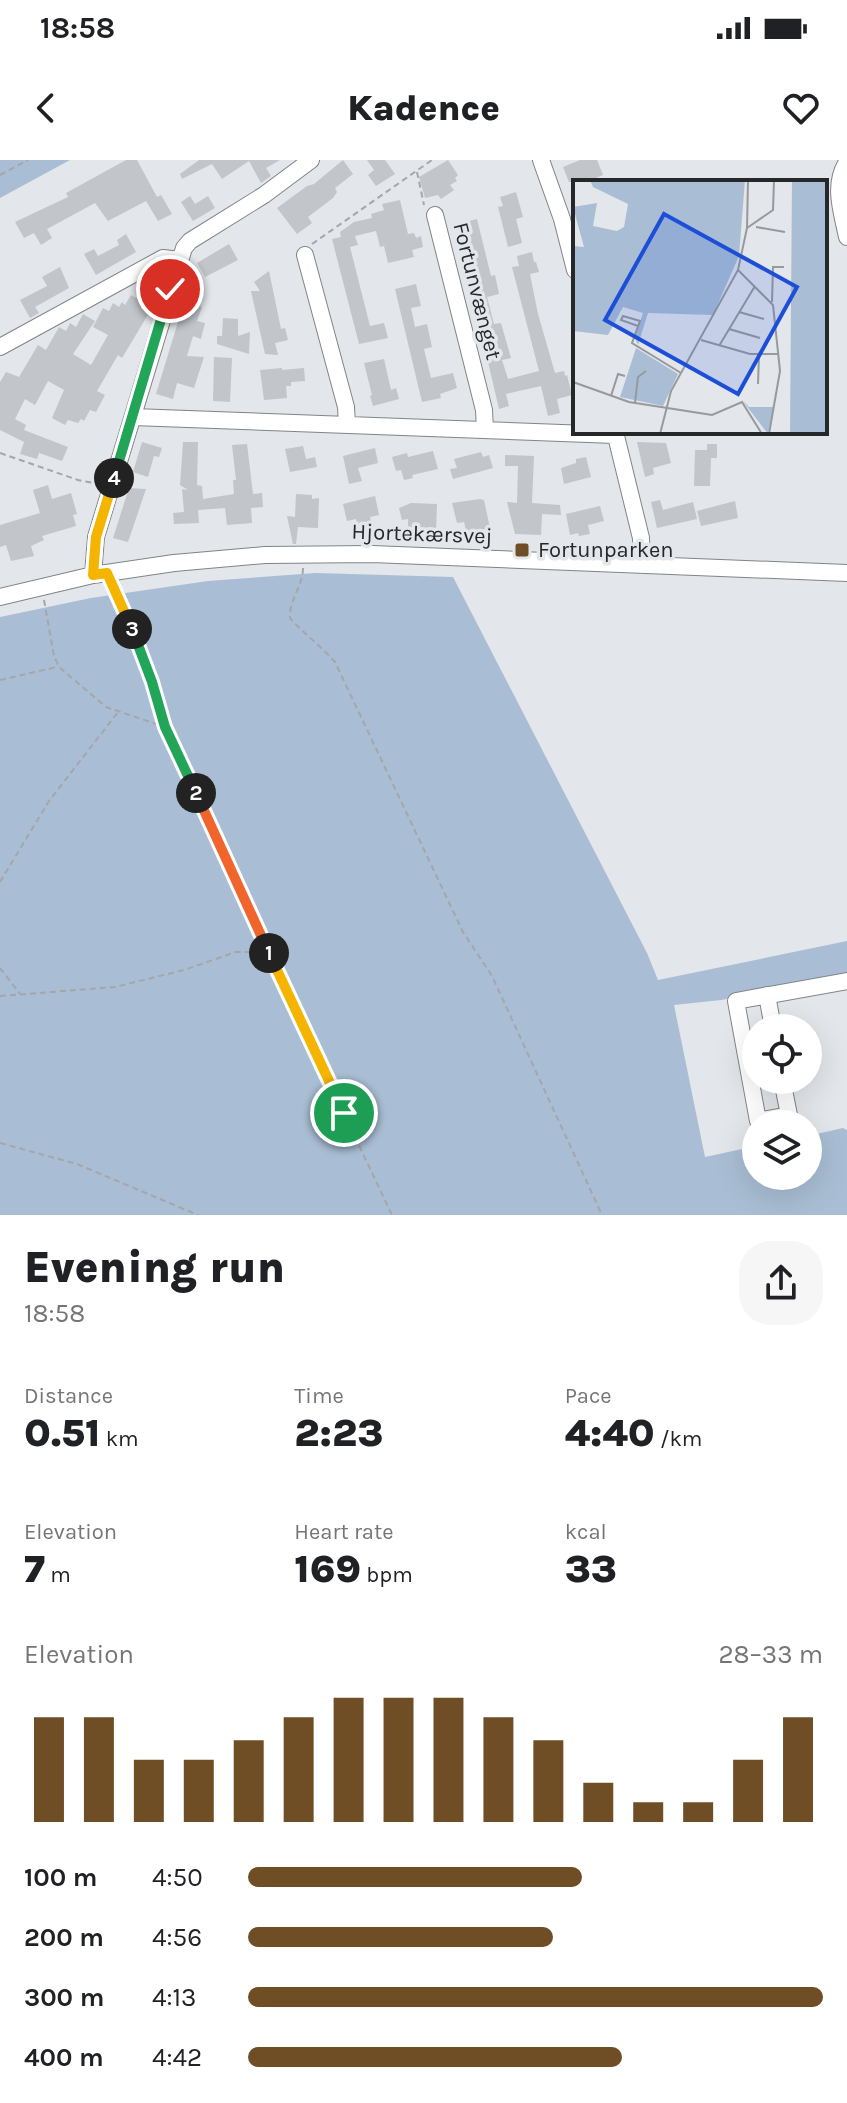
<!DOCTYPE html>
<meta charset="utf-8">
<style>
:root{--surface:#fff;--page:#f6f6f6;--text:#202124;--muted:#757577;--accent:#6f4e25}
body{margin:0;font-family:Karla,sans-serif;background:var(--page);color:var(--text);height:100vh;display:flex;flex-direction:column;font-size:30px;white-space:nowrap}
*{box-sizing:border-box;margin:0}
p{font-size:26px;color:var(--muted)}
.icon{flex:none;width:44px;height:44px;fill:none;stroke:currentColor;stroke-width:2;stroke-linecap:round;stroke-linejoin:round}
.map{position:relative;height:1055px;overflow:hidden}
.panel{display:flex;flex-direction:column;background:var(--surface);flex:1}
.panel>*{flex:none}
.tools{position:absolute;left:742px;top:854px;display:grid;gap:16px}
.tools a{display:grid;place-items:center;width:80px;height:80px;border-radius:50%;background:var(--surface);box-shadow:0 8px 32px #0002;font-size:40px}
.pin{position:absolute;display:grid;place-items:center;width:68px;height:68px;color:#fff;margin:-34px;border:4px solid #fff;border-radius:50%;box-shadow:0 2px 8px #0007}
.km{position:absolute;width:40px;height:40px;margin:-20px;border-radius:50%;background:#222;color:#fff;font-size:22px;line-height:40px;text-align:center}
.round{display:grid;place-items:center;flex:none;width:84px;height:84px;border-radius:32px;background:var(--page)}
.overview{display:flex;align-items:center;justify-content:space-between;height:136px;padding:0 24px}
h1{font-size:44px;font-weight:800;line-height:60px}
.stats{display:grid;grid-template-columns:repeat(3,1fr);gap:12px;height:136px;padding:8px 24px}
.stats div{display:grid;align-content:center}
.stats b{font-size:40px;font-weight:800}
.stats small{font-size:22px;font-weight:400}
.stats p{font-size:22px}
.chart{height:224px;padding:16px 24px}
.chart p{display:flex;justify-content:space-between}
.chart svg{width:100%;height:144px;margin-top:8px;stroke:var(--accent);stroke-width:6}
ul{padding:0 24px;list-style:none;font-size:26px}
li{display:grid;grid-template-columns:128px 96px 1fr;align-items:center;height:60px}
li i{height:20px;border-radius:10px;background:var(--accent)}
.status{display:flex;justify-content:space-between;align-items:center;height:56px;padding:0 40px;background:var(--surface);direction:ltr}
.status svg{height:22px;fill:currentColor}
header{display:flex;justify-content:space-between;align-items:center;height:104px;padding:0 24px;background:var(--surface);font-size:36px;font-weight:800}
.map>svg:first-child{display:block}
.green{fill:#a9bed4}
.building{fill:#c2c5c9}
.lines{fill:none;stroke-linecap:round;stroke-linejoin:round}
.minor-casing{stroke:#818487;stroke-width:18}
.path{stroke:#a4a6a9;stroke-width:2;stroke-dasharray:6 4;stroke-linecap:butt}
.minor{stroke:#fff;stroke-width:16}
.split-1-casing{stroke:#fff;stroke-width:16}
.split-2-casing{stroke:#fff;stroke-width:16}
.split-3-casing{stroke:#fff;stroke-width:16}
.split-4-casing{stroke:#fff;stroke-width:16}
.split-5-casing{stroke:#fff;stroke-width:16}
.split-1{stroke:#f5b400;stroke-width:10}
.split-2{stroke:#f0652b;stroke-width:10}
.split-3{stroke:#22a559;stroke-width:10}
.split-4{stroke:#f5b400;stroke-width:10}
.split-5{stroke:#22a559;stroke-width:10}
.poi-dot{fill:#6f4e25;stroke:#e3e6ea;stroke-width:3}
.labels{text-anchor:middle;dominant-baseline:central;stroke-width:7;stroke-linejoin:round;paint-order:stroke}
.street-label{font-size:22px;fill:#262728;stroke:#e3e6ea}
.poi-label{font-size:22px;fill:#262728;stroke:#e3e6ea;text-anchor:start}
.inset-road{fill:none;stroke:#979a9c;stroke-width:2}
.view{fill:#1d4ed8;fill-opacity:0.15;stroke:#1d4ed8;stroke-width:4}
.inset-edge{fill:none;stroke:#262728;stroke-width:4}
</style>
<div class="status"><b>18:58</b><svg viewBox="0 0 49 12"><path d="M0 12V9h3v3zM5 12V6h3v6zM10 12V3h3v9zM15 12V0h3v12zM26 1h20v11H26zM47 4h2v5h-2z"/></svg></div>
<header><svg class="icon" aria-label="back" viewBox="0 0 24 24"><path d="M15 5l-7 7 7 7"/></svg>Kadence<svg class="icon" aria-label="heart" viewBox="0 0 24 24"><path d="M12 20l-8-8c-3-5 5-10 8-4 3-6 11-1 8 4z"/></svg></header>
<div class="map">
<svg width="847" height="1055" viewBox="0 0 847 1055">
<rect width="100%" height="100%" fill="#e3e6ea"/>
<path class="green" d="M0,0H70L0,38Z
M316,413L453,417L647,793L658,820L847,781V816L721,840L674,845L705,997L756,986V1016H808V976L843,968L847,970V1055H0V457L91,438L208,421Z"/>
<path class="building" d="M126,0H137L157,37L161,35L172,54L158,61L146,41L108,61L95,43L47,69L52,78L41,85L34,73L24,78L15,62L68,37L66,33Z
M199,0H280L266,8L271,16L261,23L249,1L222,19L212,4L182,19L180,14Z
M343,0L353,14L335,28L337,32L333,38L308,57L312,63L297,74L277,48L307,26L314,24Z
M367,0H385L395,14L376,26L368,15L374,10Z
M448,0L458,15L455,18L457,21L450,25L454,30L441,39L438,35L425,38L419,17Z
M580,0H597L603,15L586,22H569L563,7Z
M516,32L523,57L516,59L522,83L508,87L498,47L503,46L500,37Z
M190,36L195,44L208,36L215,48L193,61L181,42Z
M400,40L408,74L414,73L416,78L421,76L423,87L412,90L414,97L388,103L384,86L380,87L376,71L355,76L358,85L350,87L370,166L384,163L388,178L359,184L332,79L341,77L340,72L354,62L372,58L371,54L384,50L382,44Z
M477,59L491,116L495,115L499,134L487,137L494,164L501,163L511,198L502,200L508,219L539,211L512,107L519,106L517,96L532,92L534,102H536L539,112L530,114L538,154L555,213L564,211L565,216L567,215L572,235L557,239L560,253L548,256L541,226L506,234L509,246L499,249L462,91L468,90L465,62Z
M126,74L136,92L96,115L84,94L94,89L98,96L119,85L117,80Z
M229,84L238,100L205,117L197,103Z
M60,107L69,128L35,147L39,153L30,158L20,140L47,126L42,117Z
M269,111L281,169L285,168L288,180L275,183L278,195L265,194L251,131H260L254,122Z
M416,124L421,146L411,148L415,167L427,164L432,187L424,189L431,218L453,213L457,228L440,234L441,238L422,242L395,129Z
M131,135L144,143L141,148L149,153L122,198L118,195L97,231L105,235L96,252L90,250L84,261L81,259L78,263L68,260L65,265L52,258L64,230L48,221L35,245L25,239L15,259L26,265L24,270L68,287L62,301L39,293L37,299L20,294L24,282L0,270V222L6,212L19,217L38,185L46,190L59,167L66,171L70,163L76,167L83,154L95,161L73,194L91,205L108,175L93,167L103,148L109,151L113,143L119,147L122,142L125,145Z
M188,143L202,147L197,161L205,163L201,179L193,176L187,196L204,197L194,228L177,223L173,239L156,234L181,152L185,153Z
M223,158L238,159V176L250,172L249,194L217,184V176H222Z
M214,197L232,198L230,242L213,241Z
M384,199L391,230L396,228L399,239L373,246L370,236L372,235L364,203Z
M282,208V210L304,208L305,221L291,222V226H286L287,238L264,240L260,210Z
M142,282L162,288L159,297L154,296L148,317L133,312Z
M183,282H198L197,325L202,326L203,339L234,334L233,320H236L232,285L247,284L253,334L262,333L263,347L251,348L252,363L227,365L225,348L198,350L199,363L174,364L173,353L184,352L182,329L188,330L180,325Z
M637,282L666,283L671,303L653,308L654,314L645,317Z
M707,284H717V298H711L710,326H694L695,290H707Z
M303,286L306,299L315,297L317,307L290,312L285,289Z
M375,288L378,303L358,308L362,321L349,324L343,296Z
M433,291L438,309L412,315L413,318L404,320L401,310L396,311L392,297L407,293L408,297Z
M481,292L483,297L489,295L493,308L453,319L450,309L457,308L454,299Z
M505,295L534,296L532,343L560,345L561,355L542,354L541,375L515,374L507,342L517,343L518,306H505Z
M586,297L591,317L564,324L561,308L576,303V299Z
M48,325L52,339L71,333L77,354L73,355L76,366L42,376L44,380L31,386L34,396L11,401L6,385L0,387V365L40,353L33,330Z
M129,328L146,329L128,382L113,378Z
M296,334L312,335V339L319,338L318,368L298,367L296,384H293L287,356L295,357Z
M375,336L379,355L370,357L372,366L358,370L356,359L347,361L343,344Z
M480,339L484,340L490,368L467,374L464,362L457,363L452,343Z
M660,340L663,350L693,342L697,359L657,368L651,342Z
M735,341L738,358L701,366L697,351Z
M411,343L437,344L436,372L408,371V359L402,360L399,348Z
M600,346L604,361L588,365L590,374L579,376L578,373L570,375L566,354Z"/>
<g class="lines">
<g class="minor-casing">
<path id="minor" d="M541,0L562,59L575,110
M847,2C832,25 842,52 847,77
M435,55L484,250L485,270
M305,95L346,247L347,265
M0,187L163,98L179,100
M133,257L615,275
M615,272L641,378L642,404
M93,415L96,377L184,88L190,81L264,35L311,0
M0,437L93,415L174,403L265,395L372,394L847,413
M767,835L773,868
M782,920L789,955L758,961L736,841L847,821"/>
</g>
<path class="path" d="M417,12L424,45
M0,15L28,0
M312,84L432,0
M0,293L78,320L99,324
M303,408C303,426 289,440 290,458C304,474 321,486 335,502L463,772L492,816L602,1055
M114,428L140,485L165,567L228,699L274,806L392,1055
M44,440L54,496L59,507L106,547L162,566
M0,520L57,507
M0,722L49,641L118,552
M0,808L21,835
M0,836L115,827L184,810L236,792H249L268,797
M0,983L77,1004L198,1055"/>
<use href="#minor" class="minor"/>
</g>
<g class="lines">
<g class="split-1-casing">
<path id="split-1" d="M269,793L344,953"/>
</g>
<g class="split-2-casing">
<path id="split-2" d="M196,633L269,793"/>
</g>
<g class="split-3-casing">
<path id="split-3" d="M132,469L152,522L165,567L196,633"/>
</g>
<g class="split-4-casing">
<path id="split-4" d="M114,318L96,377L93,415L107,413L132,469"/>
</g>
<g class="split-5-casing">
<path id="split-5" d="M114,318L170,129"/>
</g>
<use href="#split-1" class="split-1"/>
<use href="#split-2" class="split-2"/>
<use href="#split-3" class="split-3"/>
<use href="#split-4" class="split-4"/>
<use href="#split-5" class="split-5"/>
</g>
<rect class="poi-dot" x="514" y="382" width="16" height="16" rx="4"/>
<g class="labels">
<g class="street-label">
<text transform="translate(477 131) rotate(76)">Fortunvænget</text>
<text transform="translate(422 374) rotate(2)">Hjortekærsvej</text>
</g>
<g class="poi-label">
<text x="538" y="390">Fortunparken</text>
</g>
</g>
<g transform="translate(573 20)">
<rect width="254" height="254" fill="#e3e6ea"/>
<path d="M17,0H172L166,76L140,135L75,133L65,165L62,158L70,133L50,127L35,155L0,151V66L11,67L0,27L24,23L20,46L44,51L51,47L55,24L20,7ZM219,0H254V254H217ZM63,168L105,194L90,226L47,217ZM169,220L176,227H201L195,254Z" fill="#a9bed4"/>
<path class="inset-road" d="M183,47L212,52M174,48L200,30L201,0M165,90L200,125L207,191L196,254M199,122L200,87H211M166,132L191,139M65,146L48,140L50,136L67,141L59,163L108,193M156,149L187,158M128,160L177,174H205M146,166L182,106M0,202L56,222L139,235L169,222L189,254M185,204L186,175M38,216L45,194L52,196M62,223L65,197L73,191M87,254L98,211L165,90L174,48L175,0"/>
<path class="view" d="M91,34L224,107L165,214L32,140Z"/>
<rect width="254" height="254" class="inset-edge"/>
</g>
</svg>
<div class="tools">
<a><svg class="icon" aria-label="locate" viewBox="0 0 24 24"><circle cx="12" cy="12" r="6"/><path d="M12 2v4M12 18v4M2 12h4M18 12h4"/></svg></a>
<a><svg class="icon" aria-label="layers" viewBox="0 0 24 24"><path d="M12 4l9 5-9 5-9-5zM3 14l9 5 9-5"/></svg></a>
</div>
<div class="pin" style="left:344px;top:953px;background:#1e9e55"><svg class="icon" aria-label="arrive" viewBox="0 0 24 24"><path d="M6 21V4h12l-3 4 3 4H6"/></svg></div>
<div class="pin" style="left:170px;top:129px;background:#d93025"><svg class="icon" aria-label="check" viewBox="0 0 24 24"><path d="M5 12l5 5 9-10"/></svg></div>
<b class="km" style="left:269px;top:793px">1</b>
<b class="km" style="left:196px;top:633px">2</b>
<b class="km" style="left:132px;top:469px">3</b>
<b class="km" style="left:114px;top:318px">4</b>
</div>
<section class="panel">
<div class="overview"><div><h1>Evening run</h1><p>18:58</p></div><a class="round"><svg class="icon" aria-label="share" viewBox="0 0 24 24"><path d="M12 15V3M7 8l5-5 5 5M5 13v7h14v-7"/></svg></a></div>
<div class="stats">
<div><p>Distance</p><b>0.51<small> km</small></b></div>
<div><p>Time</p><b>2:23</b></div>
<div><p>Pace</p><b>4:40<small> /km</small></b></div>
</div>
<div class="stats">
<div><p>Elevation</p><b>7<small> m</small></b></div>
<div><p>Heart rate</p><b>169<small> bpm</small></b></div>
<div><p>kcal</p><b>33</b></div>
</div>
<div class="chart"><p><span>Elevation</span>28–33 m</p>
<svg viewBox="0 0 160 44" preserveAspectRatio="none"><path d="M5 44V12M15 44V12M25 44V25M35 44V25M45 44V19M55 44V12M65 44V6M75 44V6M85 44V6M95 44V12M105 44V19M115 44V32M125 44V38M135 44V38M145 44V25M155 44V12"/></svg>
</div>
<ul>
<li><b>100 m</b>4:50<i style="width:58%"></i></li>
<li><b>200 m</b>4:56<i style="width:53%"></i></li>
<li><b>300 m</b>4:13<i style="width:100%"></i></li>
<li><b>400 m</b>4:42<i style="width:65%"></i></li>
</ul>
</section>
